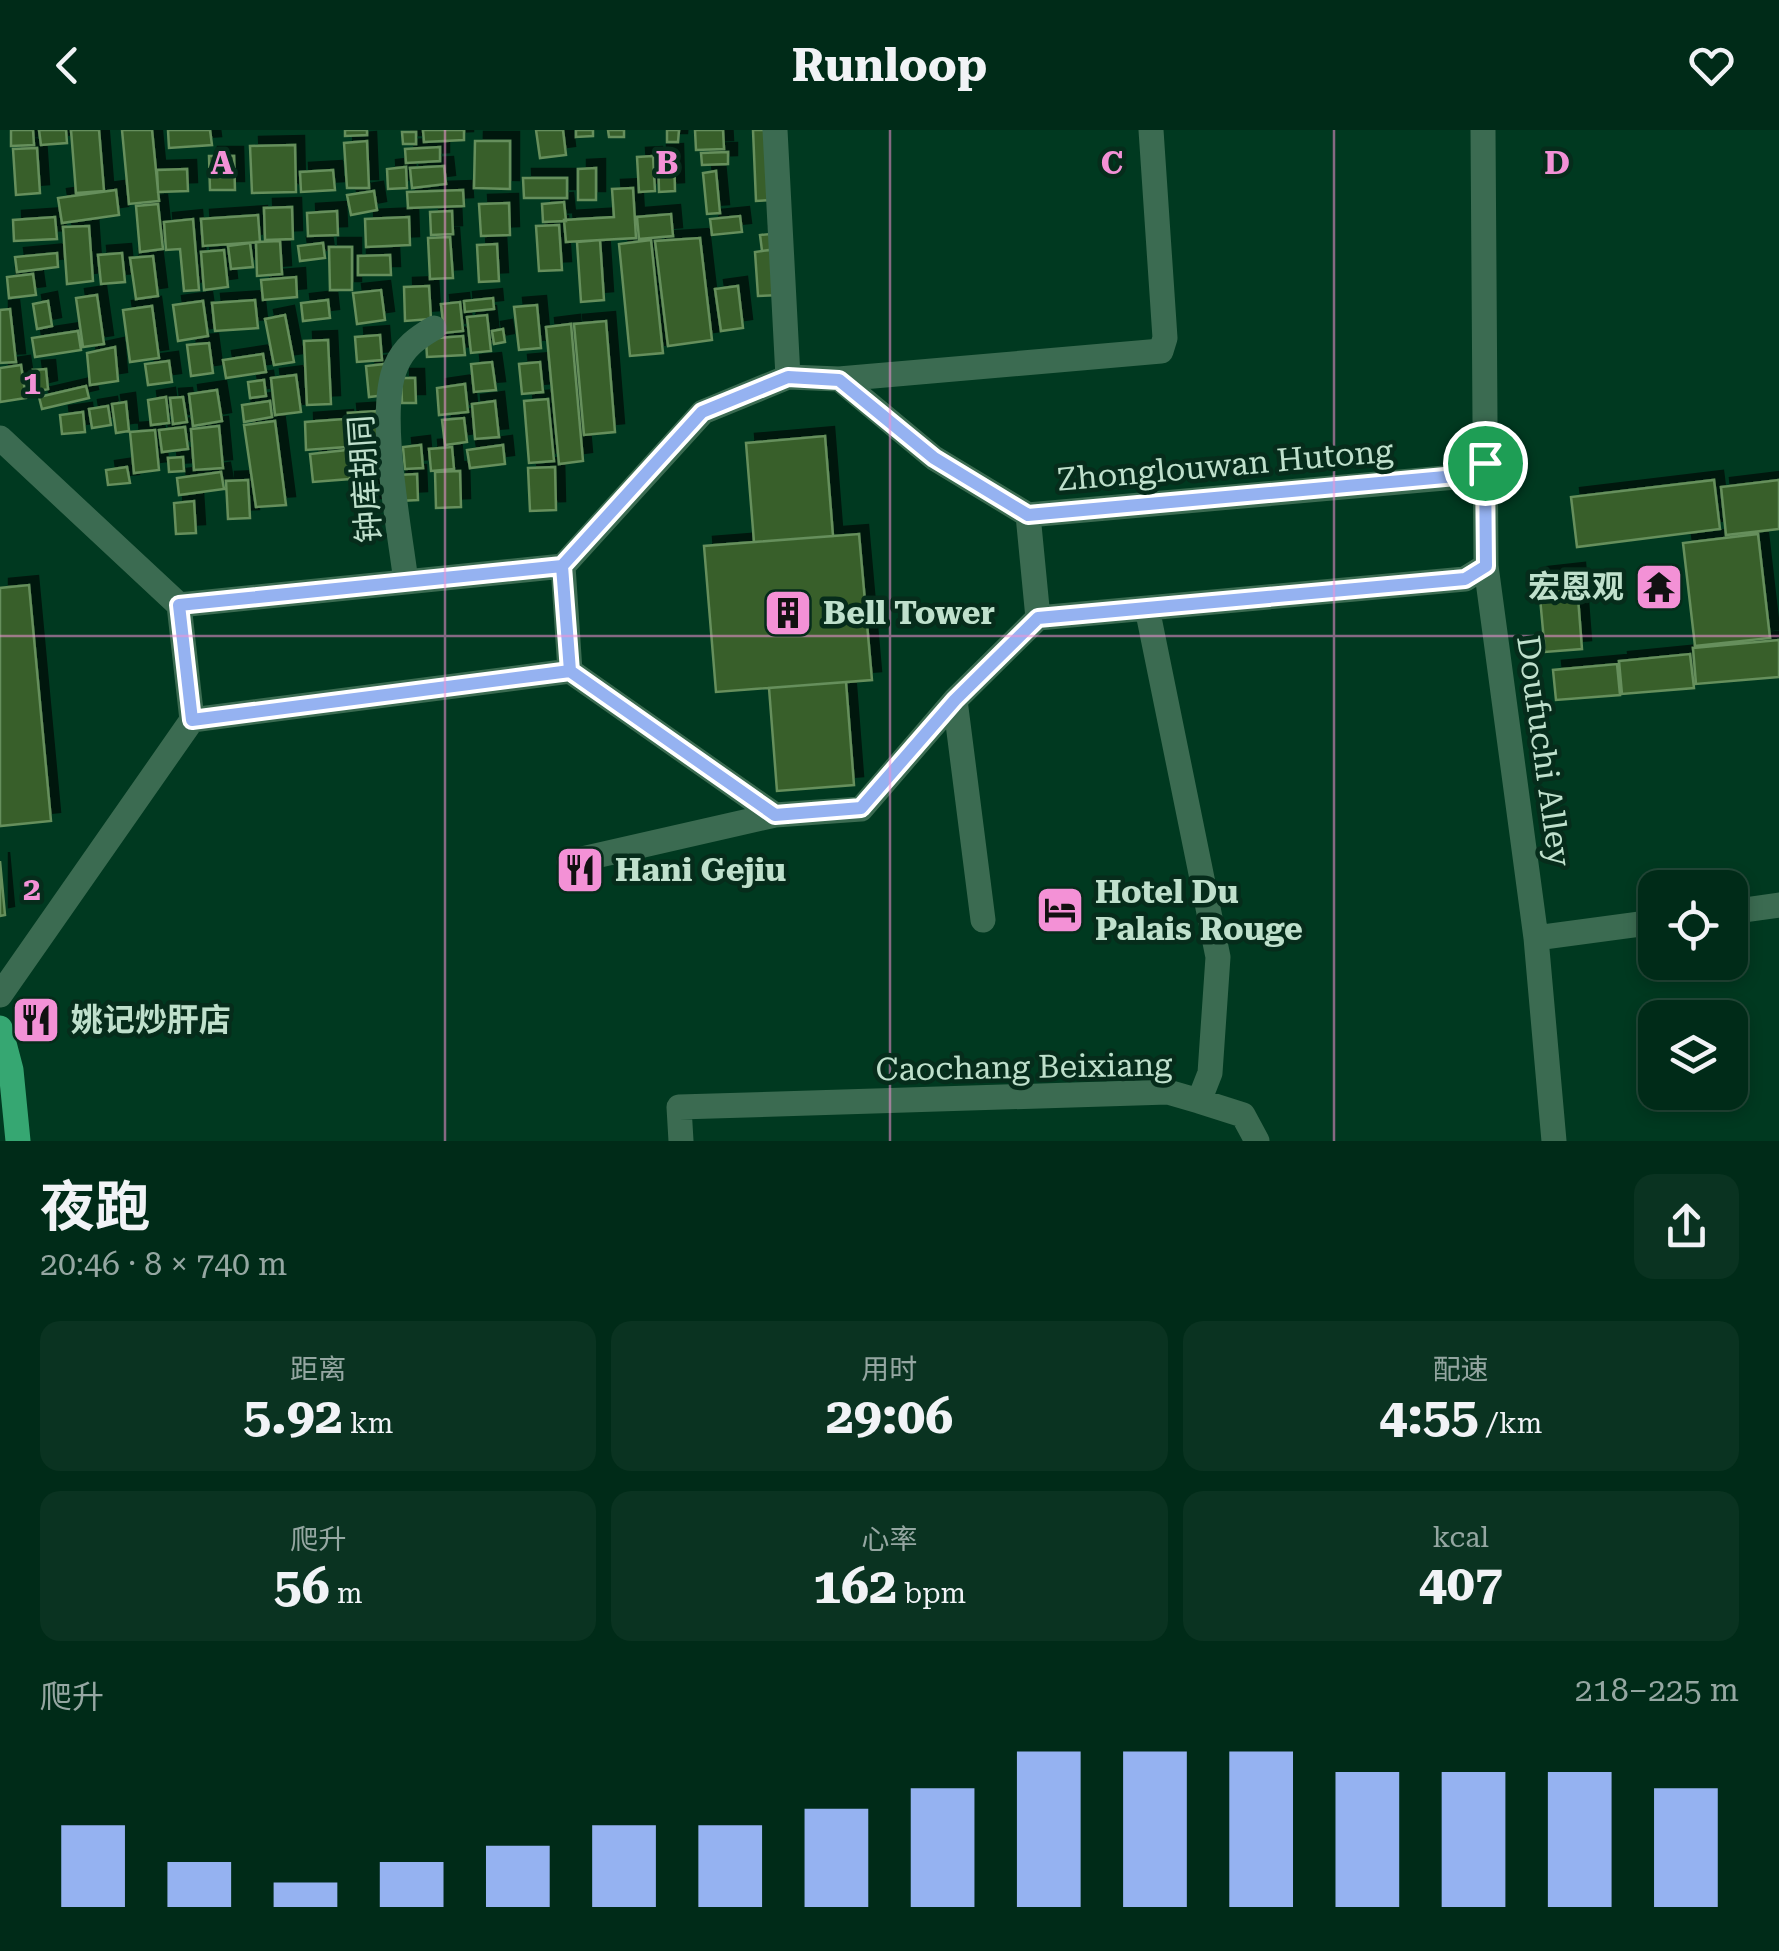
<!DOCTYPE html>
<html lang="zh">
<meta charset="utf-8">
<style>
:root{--surface:#002b18;--page:#0a3321;--text:#f1f3f6;--muted:#95a7a2;--line:#224737;--accent:#95b2f1}
body{margin:0;font-family:"Roboto Serif","Noto Sans SC",serif;background:var(--page);color:var(--text);height:100vh;display:flex;flex-direction:column;font-size:38px;white-space:nowrap}
*{box-sizing:border-box;margin:0}
p{font-size:32px;color:var(--muted)}
.icon{flex:none;width:55px;height:55px;fill:none;stroke:currentColor;stroke-width:2;stroke-linecap:round;stroke-linejoin:round}
.map{position:relative;height:1011px;overflow:hidden}
.side{display:flex;flex-direction:column;background:var(--surface);flex:1}
.side>*{flex:none}
.tools{position:absolute;left:1638px;top:740px;display:grid;gap:20px}
.tools a{display:grid;place-items:center;width:110px;height:110px;border-radius:20px;background:var(--surface);box-shadow:0 5px 15px #0003,0 0 0 2px var(--line);font-size:50px}
.pin{position:absolute;display:grid;place-items:center;width:85px;height:85px;color:#fff;margin:-42px;border:5px solid #fff;border-radius:50%;box-shadow:0 2px 10px #0007}
.round{display:grid;place-items:center;flex:none;width:105px;height:105px;border-radius:20px;background:var(--page)}
.summary{display:flex;align-items:center;justify-content:space-between;height:170px;padding:0 40px}
h1{font-size:55px;font-weight:700;line-height:75px}
.figures{display:grid;grid-template-columns:repeat(3,1fr);gap:15px;height:170px;padding:10px 40px}
.figures div{display:grid;align-content:center;border-radius:20px;background:var(--page);text-align:center}
.figures b{font-size:50px;font-weight:700}
.figures small{font-size:28px;font-weight:400}
.figures p{font-size:28px}
.chart{height:280px;padding:20px 40px}
.chart p{display:flex;justify-content:space-between}
.chart svg{width:100%;height:180px;margin-top:10px;stroke:var(--accent);stroke-width:6}
header{display:flex;justify-content:space-between;align-items:center;height:130px;padding:0 40px;background:var(--surface);font-size:45px;font-weight:700}
.map>svg:first-child{display:block}
.building{fill:#385f2c;stroke:#668f5b;stroke-width:2.5;filter:url(#shadow)}
.lines{fill:none;stroke-linecap:round;stroke-linejoin:round}
.minor{stroke:#3b6b51;stroke-width:25}
.major{stroke:#36a772;stroke-width:25}
.route-casing{stroke:#fff;stroke-width:20}
.route{stroke:#95b2f1;stroke-width:12}
.grid{fill:none;stroke:#f391d6;stroke-width:2.5;stroke-opacity:0.55}
.labels{text-anchor:middle;dominant-baseline:central;stroke-width:9;stroke-linejoin:round;paint-order:stroke}
.street-label{font-size:32px;fill:#bfe0cc;stroke:#062c1b}
.poi-label{font-size:32px;font-weight:bold;fill:#bfe0cc;stroke:#062c1b;text-anchor:start}
.grid-label{font-size:32px;text-anchor:middle;font-weight:bold;fill:#f391d6;stroke:#062c1b;stroke-width:9;stroke-linejoin:round;paint-order:stroke}
</style>
<header><svg class="icon" aria-label="back" viewBox="0 0 24 24"><path d="M15 5l-7 7 7 7"/></svg>Runloop<svg class="icon" aria-label="heart" viewBox="0 0 24 24"><path d="M12 20l-8-8c-3-5 5-10 8-4 3-6 11-1 8 4z"/></svg></header>
<div class="map">
<svg width="1779" height="1011" viewBox="0 0 1779 1011">
<defs>
<filter id="shadow"><feDropShadow dx="9" dy="-9" stdDeviation="0" flood-color="#0009"/></filter>
</defs>
<rect width="100%" height="100%" fill="#003920"/>
<path class="building" d="M11,0H33L34,15L11,16Z
M39,0H66L67,13L41,15Z
M71,0H99L104,61L76,63Z
M122,0H152L159,71L129,74Z
M168,0H210L212,15L169,18Z
M345,0H367V5L345,6Z
M423,0H464V10L424,12Z
M536,0H563L566,25L540,28Z
M576,0H593V6L576,7Z
M608,0H624V7H609Z
M667,0H679L678,12H667Z
M695,0H723L724,19L696,20Z
M753,0H768L771,70L756,71Z
M402,2H416V14H403Z
M367,11L369,58H347L344,13Z
M475,11H510V59L474,58Z
M295,15L296,62L252,63L250,16Z
M440,17V31L406,33L405,19Z
M37,18L40,63L16,65L13,19Z
M728,22V34L702,35L701,23Z
M674,23L675,61L659,62L658,24Z
M209,26H234L235,60H210Z
M653,26L655,61L639,62L637,27Z
M444,36L446,54L412,58L410,38Z
M406,37L407,58L388,59L387,39Z
M596,38V70H578V39Z
M187,39L188,61L158,62L157,40Z
M333,40L335,60L301,62L300,42Z
M716,41L720,83L707,84L703,43Z
M523,48H567V68H524Z
M633,58L636,108L566,112L564,90L614,87L612,59Z
M116,60L119,85L62,93L58,68Z
M463,60L464,76L408,78L407,62Z
M374,61L377,80L351,85L347,65Z
M564,72L566,91L543,92L542,74Z
M509,73L510,105L481,106L479,74Z
M158,74L163,119L140,122L136,76Z
M292,77L293,109L265,110L264,78Z
M337,81L338,105L308,106L307,83Z
M452,81L453,104L431,105L430,82Z
M671,84L673,106L639,109L637,87Z
M258,85L260,112L203,116L201,89Z
M740,86L742,102L712,105L710,89Z
M55,87L57,109L14,111L13,90Z
M409,87L410,115L366,117L365,89Z
M193,89L199,160L184,161L180,119L166,120L164,92Z
M559,95L562,140L539,141L536,96Z
M89,96L93,151L67,154L63,97Z
M770,104L772,120L762,121L760,105Z
M450,107L453,148L430,149L428,108Z
M700,108L712,210L668,216L655,111Z
M600,110L604,170L581,172L577,112Z
M651,110L663,223L630,226L619,114Z
M280,111L282,144L257,146L256,112Z
M250,113L253,137L231,139L228,116Z
M323,113L325,128L300,131L298,116Z
M497,114L499,151L479,152L477,115Z
M329,117H352V160H330Z
M776,119L780,165L758,166L755,122Z
M224,120L228,157L204,160L201,122Z
M57,123L58,137L17,142L15,127Z
M122,123L125,152L101,154L98,125Z
M390,125L391,145H358V126Z
M153,126L158,166L136,169L130,128Z
M33,144L36,165L9,168L7,147Z
M296,147L297,167L263,170L261,150Z
M429,156L431,189L405,191L404,157Z
M738,156L743,198L721,201L715,159Z
M381,160L385,190L357,194L353,163Z
M97,165L104,214L83,217L76,168Z
M493,168L494,179L465,182L464,171Z
M255,170L258,198L215,201L212,173Z
M328,170L330,188L303,191L301,173Z
M48,171L52,196L37,199L33,174Z
M203,171L208,206L178,211L173,175Z
M460,172L463,201L444,203L441,174Z
M537,175L541,218L519,220L514,177Z
M152,176L159,228L130,232L123,180Z
M10,179L16,232L0,233V180Z
M285,185L294,232L274,235L265,189Z
M487,185L491,221L471,223L467,187Z
M606,191L615,302L584,305L574,194Z
M571,194L583,331L559,334L546,197Z
M503,199L505,212L494,214L492,201Z
M78,201L81,220L35,227L32,208Z
M380,205L382,230L357,232L355,207Z
M463,206L465,225L427,227L426,209Z
M328,210L331,274L307,275L304,211Z
M209,213L213,243L191,246L187,215Z
M115,217L118,251L90,255L87,223Z
M263,224L266,242L226,248L223,230Z
M169,231L172,252L148,255L145,234Z
M492,232L496,260L474,262L471,234Z
M540,232L543,262L522,264L519,234Z
M385,234L387,265L369,267L366,236Z
M21,235L26,268L0,272V238Z
M46,239L48,259L36,262L33,240Z
M296,245L301,282L275,285L271,248Z
M401,248H415L416,273H402Z
M264,250L266,266L250,268L248,252Z
M465,254L468,282L439,285L437,258Z
M86,256L89,268L42,279L39,267Z
M217,260L222,291L193,296L189,264Z
M166,267L169,293L151,295L148,270Z
M183,267L187,292L173,294L170,268Z
M548,269L554,331L529,333L524,271Z
M270,271L272,287L244,292L242,275Z
M495,271L499,307L475,309L472,274Z
M126,272L129,301L116,303L112,274Z
M108,276L111,295L92,298L89,279Z
M377,281L381,326L352,328L348,283Z
M83,282L85,302L62,304L60,285Z
M464,288L467,312L445,315L442,290Z
M344,289L346,317L306,320L305,292Z
M275,291L286,375L256,377L244,295Z
M219,296L223,338L194,340L191,299Z
M185,297L188,319L162,322L159,300Z
M155,300L159,340L134,343L130,302Z
M825,306L833,406L754,412L746,313Z
M421,315L423,338L405,339L403,317Z
M503,315L505,334L470,338L467,320Z
M452,317L454,339L431,341L429,319Z
M347,320L350,349L313,352L310,324Z
M183,327L184,341L169,342L168,328Z
M127,337L130,353L108,355L106,340Z
M555,337L556,380L530,381L528,338Z
M376,338L377,377H358V339Z
M460,341L461,377L436,378L435,342Z
M221,342L224,359L179,365L177,348Z
M417,344L418,370L399,371L397,345Z
M248,350L250,388L228,389L226,351Z
M1714,350L1720,399L1577,417L1571,367Z
M1779,350V399L1726,405L1721,357Z
M194,371L196,403L176,404L174,373Z
M859,404L872,550L716,562L704,416Z
M1758,404L1770,508L1695,516L1683,413Z
M1576,442L1582,519L1545,522L1538,446Z
M29,455L51,691L0,696V458Z
M1779,510V547L1696,554L1693,518Z
M1690,524L1694,558L1622,564L1619,531Z
M1617,534L1620,565L1556,570L1553,540Z
M846,552L854,655L777,661L769,558Z
M0,731L5,785L0,786Z"/>
<g class="lines">
<path class="minor" d="M775,0L788,247
M1483,0L1486,436L1536,808L1554,1011
M839,249L1161,221L1165,208L1151,0
M0,308L179,475L563,436L703,282L788,247L839,249L934,328L1028,385L1456,347L1485,333
M1028,385L1038,488
M563,436L570,541
M406,452C400,401 376,280 396,236C404,217 417,208 434,198
M179,475L192,590
M955,570L983,790
M569,732L775,685
M1730,782L1779,775
M1536,808L1655,792
M0,865L192,590L570,541L775,685L861,679L955,570L1038,488L1465,449L1486,436
M1199,971L1243,985L1257,1011
M681,1011L679,977L1168,962L1199,971L1210,943L1218,827L1147,478"/>
<path class="major" d="M0,898L11,940L18,1011"/>
</g>
<g class="lines">
<g class="route-casing">
<path id="route" d="M1485,333L1456,346L1028,385L934,328L839,250L788,247L702,282L562,436L570,541L192,590L179,475L562,436L570,541L775,685L861,678L955,570L1038,488L1465,449L1486,436L1485,333"/>
</g>
<use href="#route" class="route"/>
</g>
<path class="grid" d="M445,0V1011M890,0V1011M1334,0V1011M0,506H1779"/>
<defs>
<g id="temple-square" transform="scale(2.5)"><rect x="-9" y="-9" width="18" height="18" rx="4" fill="#f391d6" stroke="#062c1b"/><path d="M0-6L5-2H3V0L6.5 2.5H4V6H1.5V3h-3V6H-4V2.5H-6.5L-3 0V-2H-5Z" fill="#111"/></g>
<g id="building-square" transform="scale(2.5)"><rect x="-9" y="-9" width="18" height="18" rx="4" fill="#f391d6" stroke="#062c1b"/><path d="M-4-6H4V6H1V3H-1V6H-4ZM-2.5-4.3h1.7v1.8h-1.7ZM.8-4.3h1.7v1.8H.8ZM-2.5-1h1.7V.8h-1.7ZM.8-1h1.7V.8H.8Z" fill="#111"/></g>
<g id="restaurant-square" transform="scale(2.5)"><rect x="-9" y="-9" width="18" height="18" rx="4" fill="#f391d6" stroke="#062c1b"/><path d="M-5-6h1v4h1v-4h1v4h1v-4h1v5L-1.5 .5V6h-2V.5L-5-1ZM5-6V6H3V1.5H1.5Q1.5-4 5-6Z" fill="#111"/></g>
<g id="hotel-square" transform="scale(2.5)"><rect x="-9" y="-9" width="18" height="18" rx="4" fill="#f391d6" stroke="#062c1b"/><path d="M-6-4.5h1.5V1H6V5H4.5V3h-9V5H-6ZM-4 0a1.8 1.8 0 1 1 3.6 0ZM.5 0V-2.5h3Q6-2.5 6 0Z" fill="#111"/></g>
</defs>
<g fill-rule="evenodd">
<use href="#temple-square" x="1659" y="457"/>
<use href="#building-square" x="788" y="483"/>
<use href="#restaurant-square" x="580" y="740"/>
<use href="#hotel-square" x="1060" y="780"/>
<use href="#restaurant-square" x="36" y="890"/>
</g>
<g class="labels">
<g class="street-label">
<text transform="translate(1225 335) rotate(-5)">Zhonglouwan Hutong</text>
<text transform="translate(365 349) rotate(-94)">钟库胡同</text>
<text transform="translate(1544 621) rotate(82)">Doufuchi Alley</text>
<text transform="translate(1024 937) rotate(-1)">Caochang Beixiang</text>
</g>
<g class="poi-label">
<text x="1624" y="457" text-anchor="end">宏恩观</text>
<text x="823" y="483">Bell Tower</text>
<text x="615" y="740">Hani Gejiu</text>
<text x="1095" y="762">Hotel Du<tspan x="1095" dy="37">Palais Rouge</tspan></text>
<text x="71" y="890">姚记炒肝店</text>
</g>
</g>
<g class="grid-label">
<text x="222" y="44">A</text>
<text x="667" y="44">B</text>
<text x="1112" y="44">C</text>
<text x="1557" y="44">D</text>
<text x="32" y="264">1</text>
<text x="32" y="770">2</text>
</g>
</svg>
<div class="tools">
<a><svg class="icon" aria-label="locate" viewBox="0 0 24 24"><circle cx="12" cy="12" r="6"/><path d="M12 2v4M12 18v4M2 12h4M18 12h4"/></svg></a>
<a><svg class="icon" aria-label="layers" viewBox="0 0 24 24"><path d="M12 4l9 5-9 5-9-5zM3 14l9 5 9-5"/></svg></a>
</div>
<div class="pin" style="left:1485px;top:333px;background:#1e9e55"><svg class="icon" aria-label="arrive" viewBox="0 0 24 24"><path d="M6 21V4h12l-3 4 3 4H6"/></svg></div>
</div>
<section class="side">
<div class="summary"><div><h1>夜跑</h1><p>20:46 · 8 × 740 m</p></div><a class="round"><svg class="icon" aria-label="share" viewBox="0 0 24 24"><path d="M12 15V3M7 8l5-5 5 5M5 13v7h14v-7"/></svg></a></div>
<div class="figures">
<div><p>距离</p><b>5.92<small> km</small></b></div>
<div><p>用时</p><b>29:06</b></div>
<div><p>配速</p><b>4:55<small> /km</small></b></div>
</div>
<div class="figures">
<div><p>爬升</p><b>56<small> m</small></b></div>
<div><p>心率</p><b>162<small> bpm</small></b></div>
<div><p>kcal</p><b>407</b></div>
</div>
<div class="chart"><p><span>爬升</span>218–225 m</p>
<svg viewBox="0 0 160 44" preserveAspectRatio="none"><path d="M5 44V24M15 44V33M25 44V38M35 44V33M45 44V29M55 44V24M65 44V24M75 44V20M85 44V15M95 44V6M105 44V6M115 44V6M125 44V11M135 44V11M145 44V11M155 44V15"/></svg>
</div>
</section>
